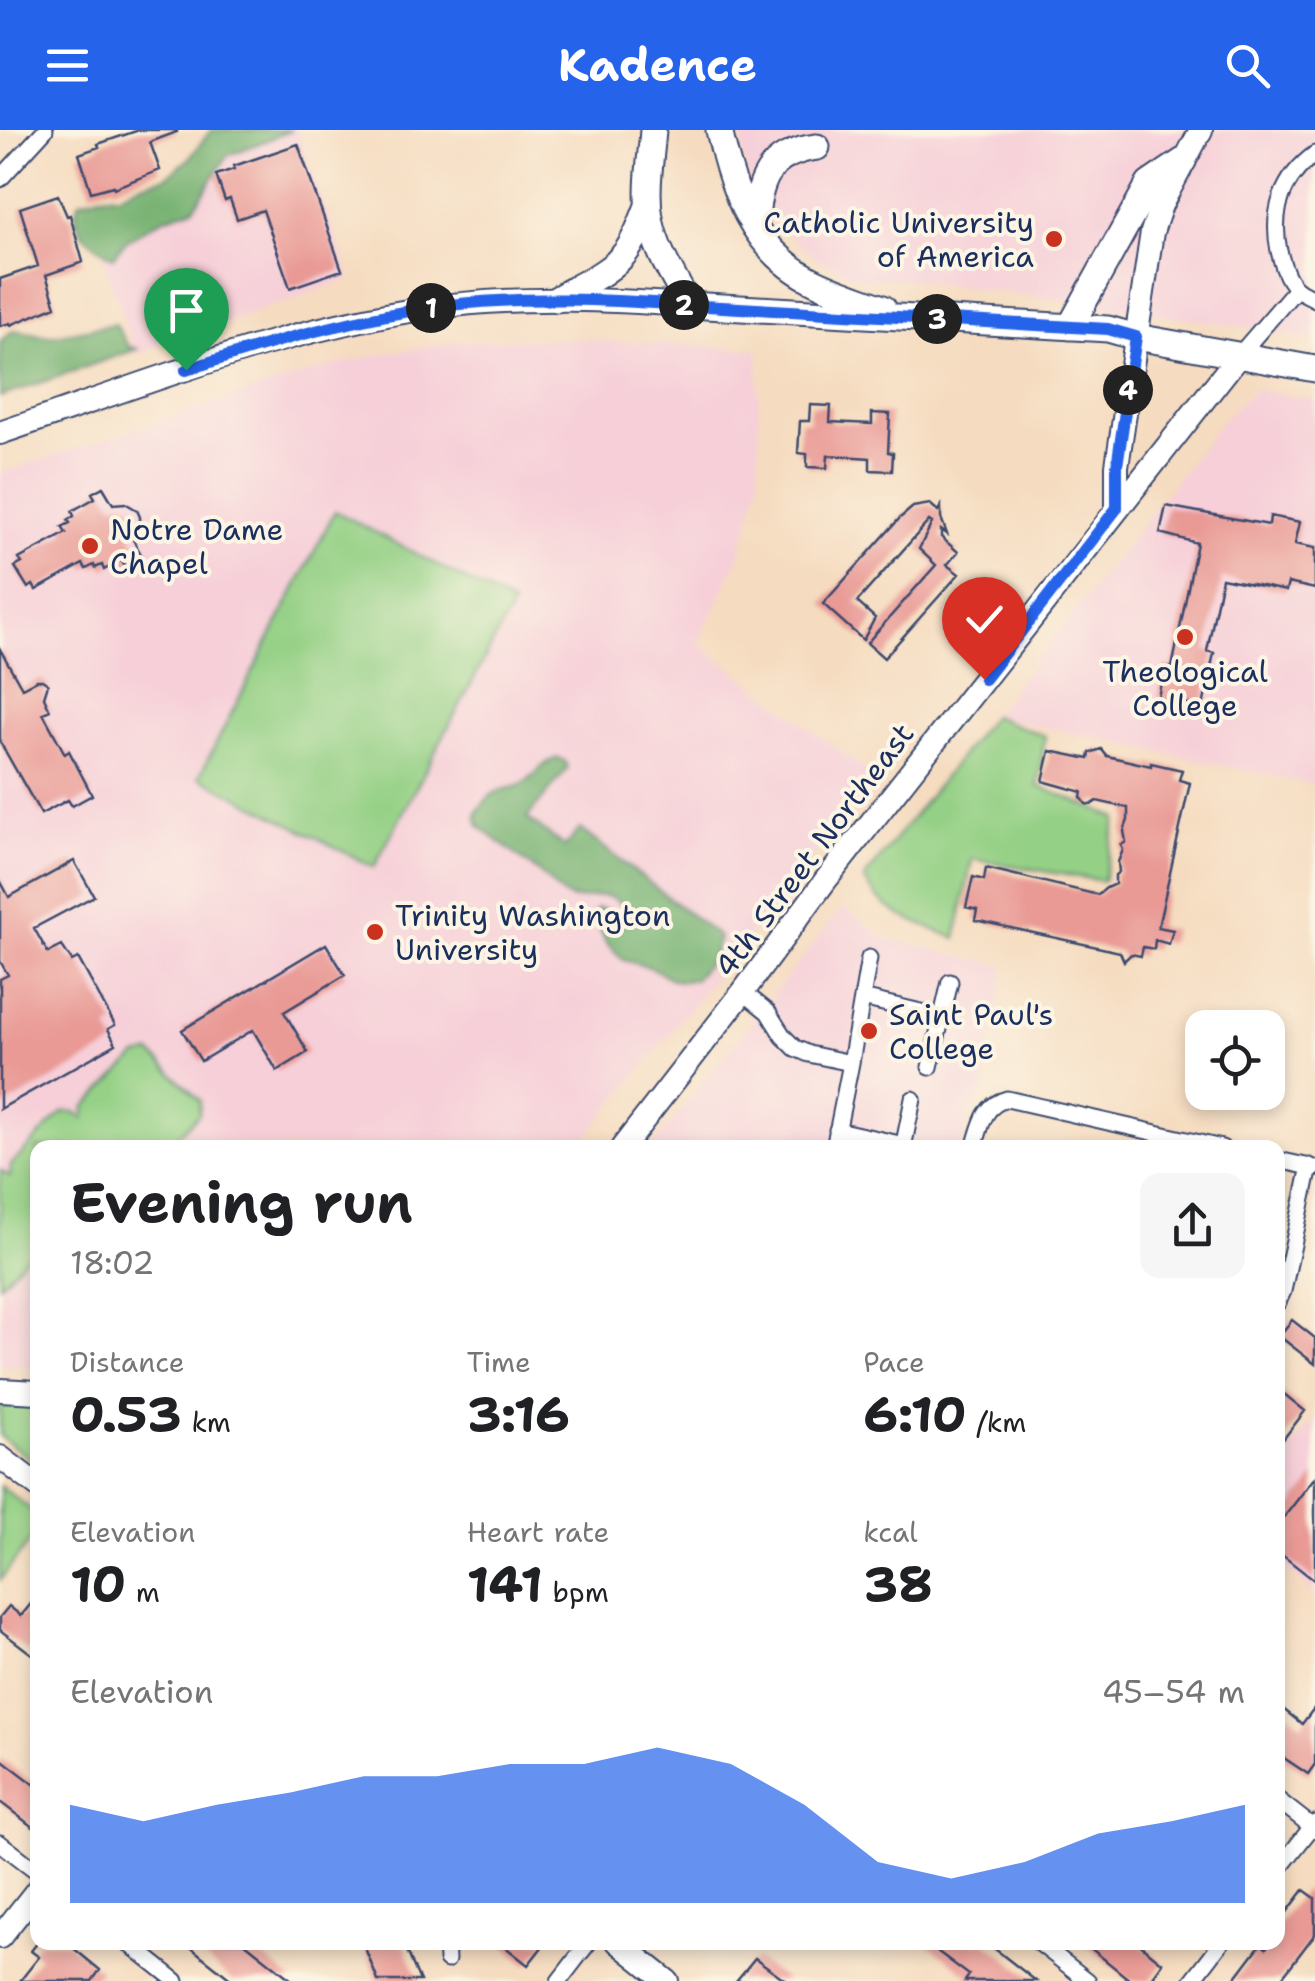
<!DOCTYPE html>
<meta charset="utf-8">
<style>
:root{--surface:#fff;--page:#f6f6f6;--text:#202124;--muted:#757577;--accent:#2563eb}
body{margin:0;font-family:"Shantell Sans",sans-serif;background:var(--page);color:var(--text);height:100vh;display:flex;flex-direction:column;font-size:38px;white-space:nowrap}
*{box-sizing:border-box;margin:0}
p{font-size:32px;color:var(--muted)}
.icon{flex:none;width:55px;height:55px;fill:none;stroke:currentColor;stroke-width:2;stroke-linecap:round;stroke-linejoin:round}
.map{position:relative;flex:1;overflow:hidden}
.panel{position:absolute;left:30px;top:1010px;width:1255px;height:810px;display:flex;flex-direction:column;background:var(--surface);border-radius:20px;box-shadow:0 5px 15px #0003}
.panel>*{flex:none}
.buttons{position:absolute;left:1185px;top:880px;display:grid;gap:20px}
.buttons a{display:grid;place-items:center;width:100px;height:100px;border-radius:20px;background:var(--surface);box-shadow:0 5px 15px #0003;font-size:50px}
.pin{position:absolute;display:grid;place-items:center;width:85px;height:85px;color:#fff;margin:-102px -42px;border-radius:50% 50% 50% 0;rotate:-45deg;box-shadow:0 0 10px #0007}
.pin .icon{rotate:45deg}
.km{position:absolute;width:50px;height:50px;margin:-25px;border-radius:50%;background:#222;color:#fff;font-size:28px;line-height:50px;text-align:center}
.round{display:grid;place-items:center;flex:none;width:105px;height:105px;border-radius:20px;background:var(--page)}
.summary{display:flex;align-items:center;justify-content:space-between;height:170px;padding:0 40px}
h1{font-size:55px;font-weight:700;line-height:75px}
.stats{display:grid;grid-template-columns:repeat(3,1fr);gap:15px;height:170px;padding:10px 40px}
.stats div{display:grid;align-content:center}
.stats b{font-size:50px;font-weight:700}
.stats small{font-size:28px;font-weight:400}
.stats p{font-size:28px}
.chart{height:280px;padding:20px 40px}
.chart p{display:flex;justify-content:space-between}
.chart svg{width:100%;height:180px;margin-top:10px;fill:var(--accent);opacity:.7}
header{display:flex;justify-content:space-between;align-items:center;height:130px;padding:0 40px;background:var(--accent);color:#fff;font-size:45px;font-weight:700}
.map>svg:first-child{display:block}
.built{fill:#f6cfd8}
.green{fill:#94d085;stroke:#588072;stroke-width:2.5}
.forest{fill:#77b272;stroke:#497068;stroke-width:2.5}
.building{fill:#e99a95}
.lines{fill:none;stroke-linecap:round;stroke-linejoin:round}
.street-casing{stroke:#3c496d;stroke-width:19}
.secondary-casing{stroke:#3c496d;stroke-width:26}
.primary-casing{stroke:#3c496d;stroke-width:29}
.street{stroke:#fff;stroke-width:15}
.secondary{stroke:#fff;stroke-width:22}
.primary{stroke:#fff;stroke-width:25}
.route-casing{stroke:#fff;stroke-width:20}
.route{stroke:#2563eb;stroke-width:12}
.poi-dot{fill:#c8321e;stroke:#fcf5e5;stroke-width:4}
.labels{text-anchor:middle;dominant-baseline:central;stroke-width:8;stroke-linejoin:round;paint-order:stroke}
.poi-label{font-size:30px;fill:#1b2f5e;stroke:#fcf5e5;text-anchor:start}
.street-label{font-size:30px;fill:#1b2f5e;stroke:#fcf5e5}
</style>
<header><svg class="icon" aria-label="menu" viewBox="0 0 24 24"><path d="M4 6h16M4 12h16M4 18h16"/></svg>Kadence<svg class="icon" aria-label="search" viewBox="0 0 24 24"><circle cx="10" cy="10" r="6"/><path d="M15 15l6 6"/></svg></header>
<div class="map">
<svg width="1315" height="1851" viewBox="0 0 1315 1851">
<rect width="100%" height="100%" fill="#fcf5e5"/>
<filter id="ink" filterUnits="userSpaceOnUse"><feTurbulence type="fractalNoise" baseFrequency=".01" numOctaves="2"/><feDisplacementMap in="SourceGraphic" scale="20" xChannelSelector="R" yChannelSelector="G"/><feConvolveMatrix kernelMatrix="1 2 1 2 8 2 1 2 1" color-interpolation-filters="sRGB"/></filter>
<filter id="wash" filterUnits="userSpaceOnUse"><feTurbulence type="fractalNoise" baseFrequency=".0048" numOctaves="4" result="noise"/><feDisplacementMap in="SourceGraphic" scale="40" xChannelSelector="R" yChannelSelector="G"/><feGaussianBlur stdDeviation="2.25" result="paint"/><feColorMatrix in="noise" values="0 0 0 0 0 0 0 0 0 0 0 0 0 0 0 0 0 1.4 0 .05"/><feComposite in="paint" operator="in"/></filter>
<g filter="url(#wash)">
<rect width="100%" height="100%" fill="#f5dbbf"/>
<path class="built" d="M237,0H297L351,149L135,224L97,108Z
M740,0H1315V210L1273,202L1119,178L915,150L858,147L817,129L769,89L746,45Z
M524,209H582L758,220L759,354L739,427L698,513L876,648L578,1017L38,1018L37,1237L0,1235V343L335,235L376,225L457,212Z
M1256,259L1315,270V655L992,586L1117,428L1225,286Z
M843,777L887,809L1005,836L982,966L971,978L961,1017L651,1018Z
M1315,1288V1463L1278,1433V1336Z"/>
<path class="green" d="M335,381L513,475L374,737L199,647Z
M992,586L1045,606L1038,656L1117,688L1103,751L972,729L956,808C918,793 885,786 864,749Z
M151,923L200,970L199,984L167,1017L38,1018L37,1115L0,1154V1040L10,1047L11,1035L63,982H76L84,989L85,977L137,926Z
M0,1275L37,1276V1334L0,1306Z
M0,1356L38,1385L37,1402L0,1450Z"/>
<path class="forest" d="M211,0H292L227,26L194,78L164,88L140,102L123,114L113,127C94,115 65,97 80,71L100,65L120,64L138,55L166,47L189,29Z
M115,194L128,216L137,219L0,267V211L14,200L49,206Z
M559,628L566,632L568,638L527,688L565,717L580,699L719,807L712,829L694,849L684,851L673,850L652,838L623,830L605,811L594,783L597,778L604,779L624,794L630,793C630,784 627,779 620,773C600,756 585,775 567,767C557,763 551,752 543,746C522,729 500,713 479,696C475,686 476,682 483,674C499,653 509,663 526,652C538,644 544,630 559,628Z"/>
<g id="blocks">
<path class="building" d="M139,0H177V2L150,12L160,40L114,58L113,56L91,62L79,24L99,17L98,14Z
M298,14L342,140L290,158L263,80L237,89L230,69L225,71L216,45L234,39V36Z
M58,65L67,86L70,85L83,132L46,145L56,176L11,195L10,193L0,196V149L38,136L20,78Z
M810,275L831,276L830,292L872,294V283L890,284L888,322L893,323L892,341L870,340V328L828,325L827,338L807,337V324L798,323L800,291H809Z
M103,357L113,374L125,373L137,380L140,387V395L131,406L142,426L125,436L121,430L104,440L102,435L95,438L94,435L86,439L83,434L36,460L33,455L28,458L15,437L22,433L19,429L66,403L62,397L70,393L68,390L74,386L72,381L95,368L92,363Z
M930,374L938,381L941,376V388L947,404L941,400V407L958,422L947,435L959,444L884,528L867,513L936,435L919,419L932,393L929,391L857,472L875,488L863,510L823,474L900,388L913,377Z
M1166,376L1269,395L1270,386L1300,392L1295,414L1315,418V459L1288,453L1286,461L1222,448L1207,521L1214,523L1203,577L1158,568L1164,537L1172,538L1197,413L1160,403Z
M0,519L22,558L37,550H42L48,554L44,567L50,580L43,583L65,624L69,621L92,665L72,676L68,670L41,684L0,612Z
M1101,619L1107,626L1151,636V633L1182,640L1179,650L1190,653L1158,797L1173,800L1169,814L1155,810L1154,819L1143,817L1141,826L1131,824L1124,831L1120,822L975,790L977,780L966,777L973,747L984,750L986,738L1098,765L1106,758L1115,754V745L1119,742L1118,732L1123,720L1121,715L1126,712L1124,701L1128,690V678L1097,671L1091,675L1086,674L1081,667L1082,662L1043,651L1050,621L1089,629L1090,623Z
M74,731L94,766L34,798L48,823L62,816L72,831L78,828L115,895L108,899L116,914L0,979V849L8,845L0,831V750L9,767Z
M326,814L345,845L284,882L308,922L277,941L253,900L201,931L182,900Z
M1292,1190L1315,1208V1234L1279,1206Z
M1278,1259L1305,1281L1278,1316Z
M1315,1347V1451L1278,1422V1395Z
M38,1465V1529L0,1500V1487L9,1476L21,1486Z
M1278,1575L1302,1594L1315,1577V1634L1308,1644L1278,1624Z
M0,1628L38,1657V1701L0,1672Z
M1304,1760L1315,1768V1804L1293,1833L1279,1851H1233L1261,1814L1266,1818L1271,1812H1278V1794Z
M38,1812H66L100,1840L92,1851H20L39,1827L31,1821Z
M184,1812H244L293,1851H233Z
M379,1812H403L420,1851H378L365,1818Z
M499,1812H546L528,1835Z
M925,1812H986L1036,1851H965L969,1845Z
M1083,1812H1137L1163,1833L1150,1851H1131Z
M755,1828L787,1851H736Z"/>
</g>
</g>
<g filter="url(#ink)">
<use href="#blocks" fill-opacity="0" stroke="#3c496d" stroke-width="2.5"/>
<g class="lines">
<g class="street-casing">
<path id="street" d="M1315,24C1282,48 1271,82 1279,121C1282,133 1286,148 1295,157C1300,162 1308,165 1315,169
M0,49L45,0
M1240,224L1296,159
M743,862L768,882L783,906L795,918L809,924L851,933L834,1018
M862,868L942,887
M851,933L869,828
M930,937L950,852
M837,1000L904,1015
M903,1018L913,969
M974,1018C981,996 983,975 1007,969L1222,1018
M1278,1030L1315,1038
M1278,1172L1283,1161L1310,1036
M1278,1670L1315,1699
M0,1713L38,1742
M1278,1740L1315,1693
M127,1812L176,1851
M446,1812L447,1830
M1038,1812L1088,1851
M559,1851L589,1812
M1192,1851L1222,1812"/>
</g>
<g class="secondary-casing">
<path id="secondary" d="M0,303C148,253 297,192 453,175C532,166 610,170 689,175
M1117,379V336L1152,102L1161,75L1201,0
M622,1018L743,862L825,751L1240,224
M0,1260L38,1262
M0,1327L38,1356
M0,1807L38,1759
M618,1812L667,1851"/>
</g>
<g class="primary-casing">
<path id="primary" d="M653,0C651,28 645,60 650,88C655,119 674,148 689,175L1108,199L1136,207L1315,239
M719,0C732,60 752,118 810,149C833,161 859,169 883,178
M755,98C758,52 767,23 817,17
M557,169C580,155 610,143 626,122C636,109 642,91 648,76
M1070,197L1149,54L1183,31"/>
</g>
<use href="#street" class="street"/>
<use href="#secondary" class="secondary"/>
<use href="#primary" class="primary"/>
</g>
</g>
<g class="lines" filter="url(#ink)">
<g class="route-casing">
<path id="route" d="M186,240C273,211 359,186 450,175C541,164 632,172 722,177C851,184 979,192 1108,199L1136,207L1117,336V378L984,549"/>
</g>
<use href="#route" class="route"/>
</g>
<g class="poi-dot">
<circle cx="1054" cy="109" r="10"/>
<circle cx="90" cy="416" r="10"/>
<circle cx="1185" cy="507" r="10"/>
<circle cx="375" cy="802" r="10"/>
<circle cx="869" cy="901" r="10"/>
</g>
<g class="labels">
<g class="poi-label">
<text x="1034" y="92" text-anchor="end">Catholic University<tspan x="1034" dy="34">of America</tspan></text>
<text x="110" y="399">Notre Dame<tspan x="110" dy="34">Chapel</tspan></text>
<text x="1185" y="541" text-anchor="middle">Theological<tspan x="1185" dy="34">College</tspan></text>
<text x="395" y="785">Trinity Washington<tspan x="395" dy="34">University</tspan></text>
<text x="889" y="884">Saint Paul's<tspan x="889" dy="34">College</tspan></text>
</g>
<g class="street-label">
<text transform="translate(814 720) rotate(-53)">4th Street Northeast</text>
</g>
</g>
</svg>
<div class="buttons">
<a><svg class="icon" aria-label="locate" viewBox="0 0 24 24"><circle cx="12" cy="12" r="6"/><path d="M12 2v4M12 18v4M2 12h4M18 12h4"/></svg></a>
</div>
<div class="pin" style="left:186px;top:240px;background:#1e9e55"><svg class="icon" aria-label="arrive" viewBox="0 0 24 24"><path d="M6 21V4h12l-3 4 3 4H6"/></svg></div>
<div class="pin" style="left:984px;top:549px;background:#d93025"><svg class="icon" aria-label="check" viewBox="0 0 24 24"><path d="M5 12l5 5 9-10"/></svg></div>
<b class="km" style="left:431px;top:178px">1</b>
<b class="km" style="left:684px;top:175px">2</b>
<b class="km" style="left:937px;top:189px">3</b>
<b class="km" style="left:1128px;top:260px">4</b>
<section class="panel">
<div class="summary"><div><h1>Evening run</h1><p>18:02</p></div><a class="round"><svg class="icon" aria-label="share" viewBox="0 0 24 24"><path d="M12 15V3M7 8l5-5 5 5M5 13v7h14v-7"/></svg></a></div>
<div class="stats">
<div><p>Distance</p><b>0.53<small> km</small></b></div>
<div><p>Time</p><b>3:16</b></div>
<div><p>Pace</p><b>6:10<small> /km</small></b></div>
</div>
<div class="stats">
<div><p>Elevation</p><b>10<small> m</small></b></div>
<div><p>Heart rate</p><b>141<small> bpm</small></b></div>
<div><p>kcal</p><b>38</b></div>
</div>
<div class="chart"><p><span>Elevation</span>45–54 m</p>
<svg viewBox="0 0 160 44" preserveAspectRatio="none"><path d="M0 44V20L10 24L20 20L30 17L40 13L50 13L60 10L70 10L80 6L90 10L100 20L110 34L120 38L130 34L140 27L150 24L160 20V44z"/></svg>
</div>
</section>
</div>
